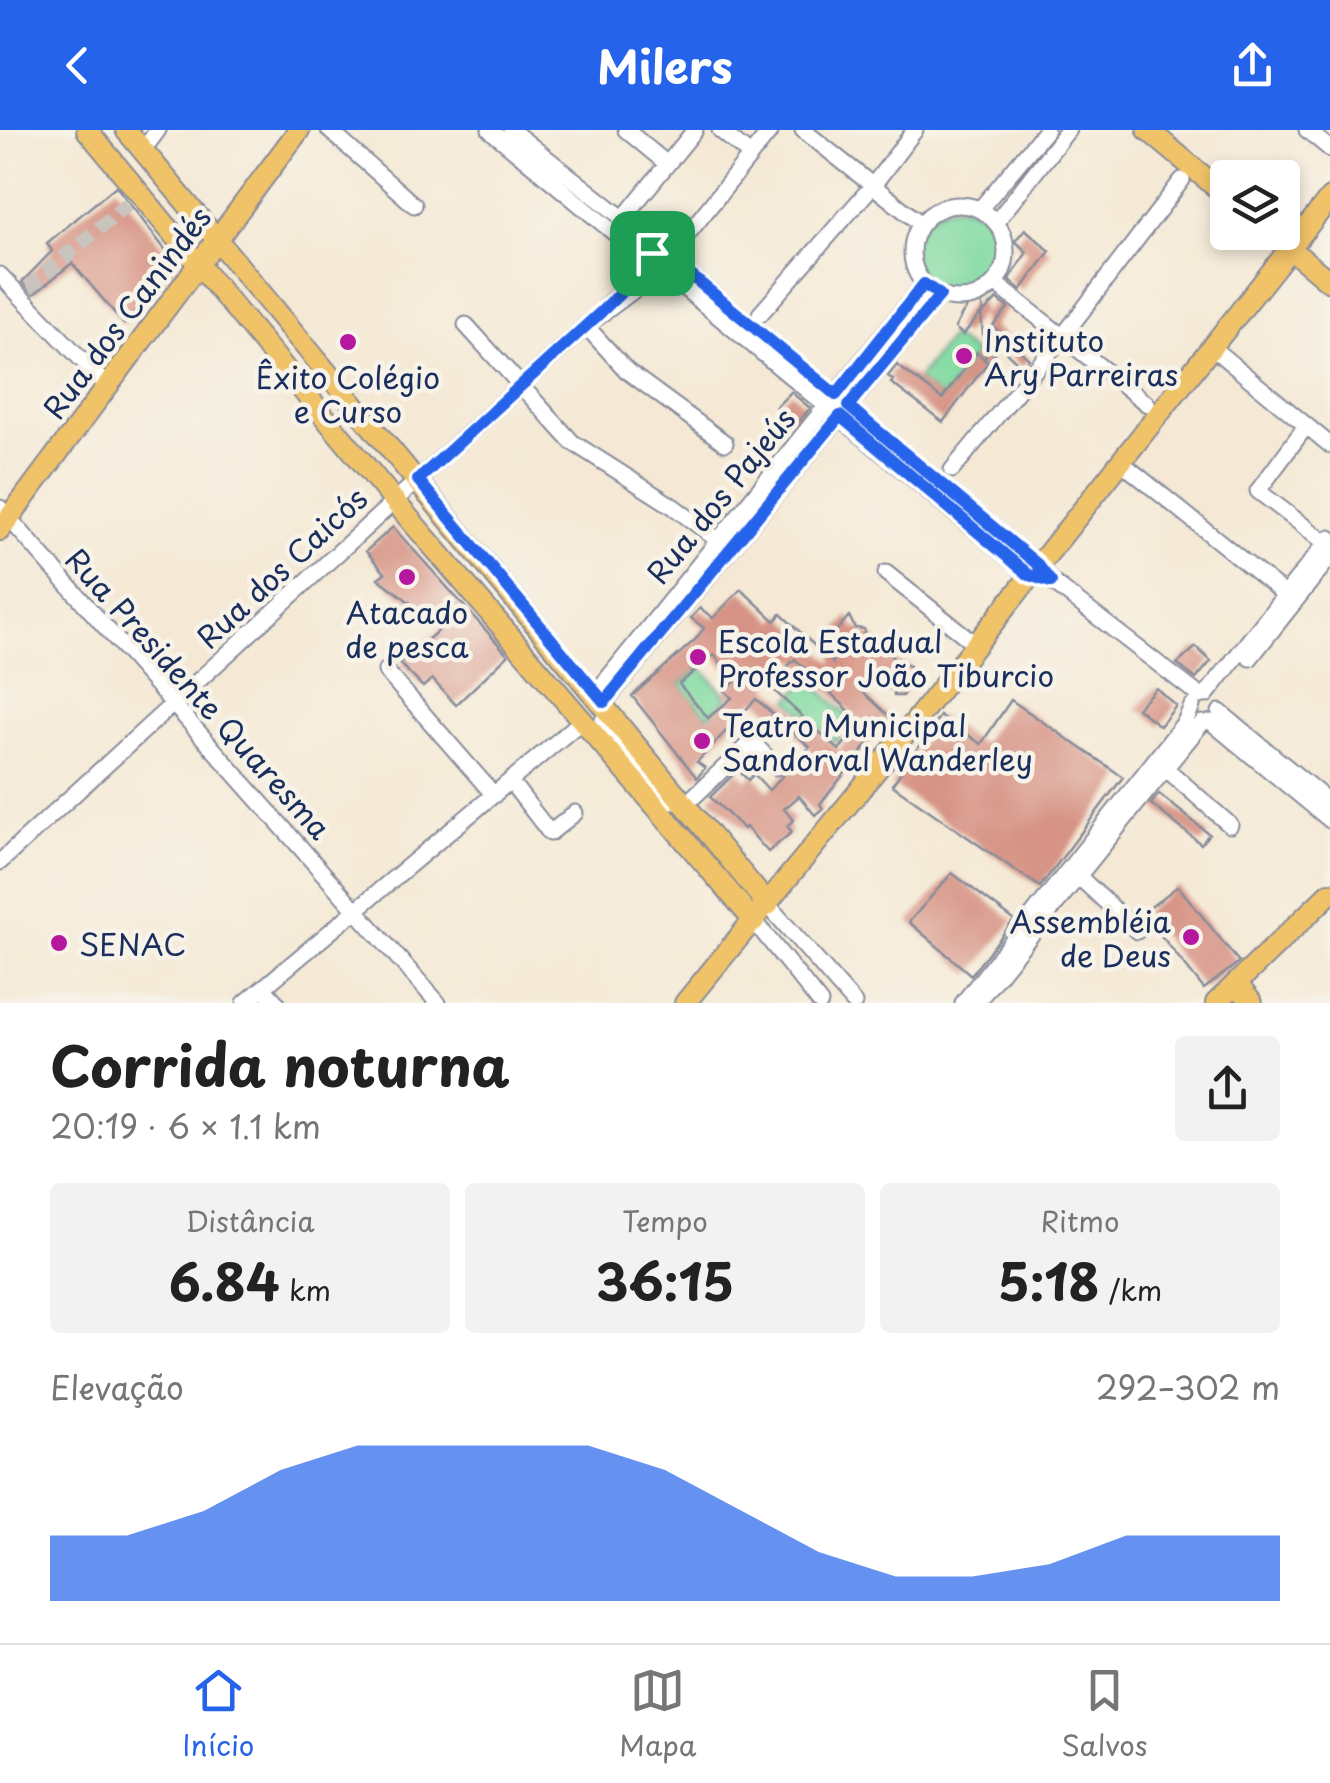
<!DOCTYPE html>
<html lang="pt">
<meta charset="utf-8">
<style>
:root{--surface:#fff;--page:#f2f2f2;--text:#222;--muted:#767676;--line:#e0e0e0;--accent:#2563eb}
body{margin:0;font-family:"Playpen Sans",sans-serif;background:var(--page);color:var(--text);height:100vh;display:flex;flex-direction:column;font-size:38px;white-space:nowrap}
*{box-sizing:border-box;margin:0}
p{font-size:32px;color:var(--muted)}
.icon{flex:none;width:55px;height:55px;fill:none;stroke:currentColor;stroke-width:2;stroke-linecap:round;stroke-linejoin:round}
.map{position:relative;height:873px;overflow:hidden}
.sheet{display:flex;flex-direction:column;background:var(--surface);flex:1}
.sheet>*{flex:none}
.fabs{position:absolute;left:1210px;top:30px;display:grid;gap:20px}
.fabs a{display:grid;place-items:center;width:90px;height:90px;border-radius:10px;background:var(--surface);box-shadow:0 5px 15px #0003;font-size:50px}
.pin{position:absolute;display:grid;place-items:center;width:85px;height:85px;color:#fff;margin:-42px;border-radius:20px;box-shadow:0 5px 15px #0006}
.round{display:grid;place-items:center;flex:none;width:105px;height:105px;border-radius:10px;background:var(--page)}
.headline{display:flex;align-items:center;justify-content:space-between;height:170px;padding:0 50px}
h1{font-size:55px;font-weight:700;line-height:75px}
.metrics{display:grid;grid-template-columns:repeat(3,1fr);gap:15px;height:170px;padding:10px 50px}
.metrics div{display:grid;align-content:center;border-radius:10px;background:var(--page);text-align:center}
.metrics b{font-size:50px;font-weight:700}
.metrics small{font-size:28px;font-weight:400}
.metrics p{font-size:28px}
.chart{height:280px;padding:20px 50px}
.chart p{display:flex;justify-content:space-between}
.chart svg{width:100%;height:180px;margin-top:10px;fill:var(--accent);opacity:.7}
header{display:flex;justify-content:space-between;align-items:center;height:130px;padding:0 50px;background:var(--accent);color:#fff;font-size:45px;font-weight:700}
.tab-bar{display:flex;justify-content:space-around;align-items:center;height:140px;border-top:2px solid var(--line);background:var(--surface);font-size:28px;color:var(--muted)}
.tab-bar a{display:grid;justify-items:center;gap:5px}
.tab-bar .selected{color:var(--accent)}
.map>svg:first-child{display:block}
.green{fill:#80daa1;stroke:#4e8480;stroke-width:2.5}
.building{fill:#d79486;fill-rule:evenodd}
.lines{fill:none;stroke-linecap:round;stroke-linejoin:round}
.minor-tunnel{stroke:#c9c4bd;stroke-width:15;stroke-dasharray:15 8;stroke-linecap:butt}
.minor-casing{stroke:#888c9a;stroke-width:19}
.major-casing{stroke:#888c9a;stroke-width:24}
.minor{stroke:#fff;stroke-width:15}
.major{stroke:#f1c369;stroke-width:20}
.route-casing{stroke:#fff;stroke-width:20}
.route{stroke:#2563eb;stroke-width:12}
.poi-dot{fill:#b5179e;stroke:#f7f3e8;stroke-width:4}
.labels{text-anchor:middle;dominant-baseline:central;stroke-width:9;stroke-linejoin:round;paint-order:stroke}
.street-label{font-size:30px;fill:#1b2f5e;stroke:#f7f3e8}
.poi-label{font-size:30px;fill:#1b2f5e;stroke:#f7f3e8;text-anchor:start}
</style>
<header><svg class="icon" aria-label="back" viewBox="0 0 24 24"><path d="M15 5l-7 7 7 7"/></svg>Milers<svg class="icon" aria-label="share" viewBox="0 0 24 24"><path d="M12 15V3M7 8l5-5 5 5M5 13v7h14v-7"/></svg></header>
<div class="map">
<svg width="1330" height="873" viewBox="0 0 1330 873">
<rect width="100%" height="100%" fill="#f7f3e8"/>
<filter id="ink" filterUnits="userSpaceOnUse"><feTurbulence type="fractalNoise" baseFrequency=".01" numOctaves="2"/><feDisplacementMap in="SourceGraphic" scale="20" xChannelSelector="R" yChannelSelector="G"/><feConvolveMatrix kernelMatrix="1 2 1 2 8 2 1 2 1" color-interpolation-filters="sRGB"/></filter>
<filter id="wash" filterUnits="userSpaceOnUse"><feTurbulence type="fractalNoise" baseFrequency=".0048" numOctaves="4" result="noise"/><feDisplacementMap in="SourceGraphic" scale="40" xChannelSelector="R" yChannelSelector="G"/><feGaussianBlur stdDeviation="2.25" result="paint"/><feColorMatrix in="noise" values="0 0 0 0 0 0 0 0 0 0 0 0 0 0 0 0 0 1.4 0 .05"/><feComposite in="paint" operator="in"/></filter>
<g filter="url(#wash)">
<rect width="100%" height="100%" fill="#f5e9d5"/>
<path class="green" d="M913 121a45 45 0 1 1 90 0a45 45 0 1 1-90 0Z
M951,206L976,224L942,269L916,250Z
M701,537L728,568L707,586L680,555Z
M808,549L854,591L836,613L789,570Z"/>
<g id="blocks">
<path class="building" d="M116,56L177,135L124,194L72,133L34,164L22,152L52,121L47,113Z
M1025,99L1050,121L1021,160L1009,150L1027,122L1015,111Z
M997,169L1008,178L993,196L1029,229L1022,237L1000,216L943,292L891,253L893,250L888,246L897,235L942,269L977,222L986,231L981,185Z
M981,172L983,181L963,205L955,198L961,186L970,173Z
M791,262L810,278L797,294L776,277Z
M393,397L508,525L456,575L432,549L423,557L400,534L442,497L378,448L385,443L366,421Z
M741,459L775,491L781,484L833,533L831,507L849,486L855,498L864,499V505H871L896,531L910,536L909,542L915,541V557L907,558L902,566H894V559H886L885,552L858,557L890,587L820,674L823,678L815,685L799,666L784,679L794,690L787,696L792,702L768,722L746,697L744,699L710,667L738,640L748,650L754,644L769,660L810,617L756,569L697,632L705,638L697,648L632,566L695,510L704,498L691,488L700,478L713,488ZM714,525L736,551L725,561L732,568L708,588L679,554ZM795,529L861,592L839,620L769,556Z
M1196,517L1211,531L1196,549L1177,534Z
M1156,558L1176,576L1160,596L1137,578Z
M1011,570L1123,647L1040,757L892,655L940,586L981,614Z
M1159,664L1209,704L1201,714L1151,674Z
M952,743L1014,790L971,845L909,792Z
M1178,756L1239,832L1204,859L1143,783Z"/>
</g>
</g>
<g filter="url(#ink)">
<use href="#blocks" fill-opacity="0" stroke="#888c9a" stroke-width="2.5"/>
<g class="lines">
<path class="minor-tunnel" d="M28,158L130,72"/>
<g class="minor-casing">
<path id="minor" d="M329,0L414,75
M490,0L648,131
M511,0L667,123L670,137L657,143L648,131L660,120
M626,0L667,34
M720,0L750,25
M803,0L921,94
M1307,0L1330,19
M143,20L158,0
M912 122a47 47 0 1 1 94 0a47 47 0 1 1-94 0Z
M980,79L1046,0
M621,91L695,0
M996,92L1068,0
M670,126L771,0
M671,129L1037,434L1051,451L1200,566
M665,142L1029,445L1041,448
M0,145L107,256
M995,153L1147,274
M606,176L648,136
M760,184L874,54L915,0
M466,195L572,312L674,377L719,411
M586,196L627,241L725,313
M1210,216L1330,315
M1306,296L1258,361L1330,416
M1121,332L1294,472
M952,340L1063,206L1182,50
M0,378L438,873
M886,443L974,513
M1250,528L1330,427
M386,541L494,665
M596,563L924,154
M1206,565L1330,408
M604,573L940,165
M1220,582L1330,673
M603,590L667,669L685,675L748,615L756,616L776,637
M1211,592L1330,690
M1163,636L1230,695
M510,651L550,703L575,683
M0,732L586,196L657,143
M1077,745L1137,801
M768,775L854,873
M754,791L820,873
M263,858L277,873
M245,873L584,589
M963,873L1185,592L1192,576
M976,873L1202,593"/>
</g>
<g class="major-casing">
<path id="major" d="M87,0L401,379L754,791
M126,0L768,775
M1148,0L1228,67
M1270,102L1330,152
M0,400L299,0
M1237,854L1252,873
M685,873L878,638L1330,68
M1216,873L1330,763"/>
</g>
<use href="#minor" class="minor"/>
<use href="#major" class="major"/>
</g>
</g>
<g class="lines" filter="url(#ink)">
<g class="route-casing">
<path id="route" d="M660,120L836,265L924,154L940,165L848,276L1037,434L1051,452L1029,445L840,286L604,572L418,350L600,183L648,136L652,123Z"/>
</g>
<use href="#route" class="route"/>
</g>
<g class="poi-dot">
<circle cx="348" cy="212" r="10"/>
<circle cx="964" cy="226" r="10"/>
<circle cx="407" cy="447" r="10"/>
<circle cx="698" cy="527" r="10"/>
<circle cx="702" cy="611" r="10"/>
<circle cx="1191" cy="807" r="10"/>
<circle cx="59" cy="813" r="10"/>
</g>
<g class="labels">
<g class="street-label">
<text transform="translate(126 182) rotate(-53)">Rua dos Canindés</text>
<text transform="translate(720 365) rotate(-51)">Rua dos Pajeús</text>
<text transform="translate(281 437) rotate(-43)">Rua dos Caicós</text>
<text transform="translate(199 563) rotate(48)">Rua Presidente Quaresma</text>
</g>
<g class="poi-label">
<text x="984" y="209">Instituto<tspan x="984" dy="34">Ary Parreiras</tspan></text>
<text x="348" y="246" text-anchor="middle">Êxito Colégio<tspan x="348" dy="34">e Curso</tspan></text>
<text x="407" y="481" text-anchor="middle">Atacado<tspan x="407" dy="34">de pesca</tspan></text>
<text x="718" y="510">Escola Estadual<tspan x="718" dy="34">Professor João Tiburcio</tspan></text>
<text x="722" y="594">Teatro Municipal<tspan x="722" dy="34">Sandorval Wanderley</tspan></text>
<text x="1171" y="790" text-anchor="end">Assembléia<tspan x="1171" dy="34">de Deus</tspan></text>
<text x="79" y="813">SENAC</text>
</g>
</g>
</svg>
<div class="fabs">
<a><svg class="icon" aria-label="layers" viewBox="0 0 24 24"><path d="M12 4l9 5-9 5-9-5zM3 14l9 5 9-5"/></svg></a>
</div>
<div class="pin" style="left:652px;top:123px;background:#1e9e55"><svg class="icon" aria-label="arrive" viewBox="0 0 24 24"><path d="M6 21V4h12l-3 4 3 4H6"/></svg></div>
</div>
<section class="sheet">
<div class="headline"><div><h1>Corrida noturna</h1><p>20:19 · 6 × 1.1 km</p></div><a class="round"><svg class="icon" aria-label="share" viewBox="0 0 24 24"><path d="M12 15V3M7 8l5-5 5 5M5 13v7h14v-7"/></svg></a></div>
<div class="metrics">
<div><p>Distância</p><b>6.84<small> km</small></b></div>
<div><p>Tempo</p><b>36:15</b></div>
<div><p>Ritmo</p><b>5:18<small> /km</small></b></div>
</div>
<div class="chart"><p><span>Elevação</span>292–302 m</p>
<svg viewBox="0 0 160 44" preserveAspectRatio="none"><path d="M0 44V28L10 28L20 22L30 12L40 6L50 6L60 6L70 6L80 12L90 22L100 32L110 38L120 38L130 35L140 28L150 28L160 28V44z"/></svg>
</div>
</section>
<nav class="tab-bar">
<a class="selected"><svg class="icon" aria-label="home" viewBox="0 0 24 24"><path d="M3 11l9-7 9 7M6 9v11h12V9"/></svg>Início</a>
<a><svg class="icon" aria-label="map" viewBox="0 0 24 24"><path d="M3 6l6-2 6 2 6-2v14l-6 2-6-2-6 2zM9 4v14M15 6v14"/></svg>Mapa</a>
<a><svg class="icon" aria-label="saved" viewBox="0 0 24 24"><path d="M7 4h10v16l-5-4-5 4z"/></svg>Salvos</a>
</nav>
